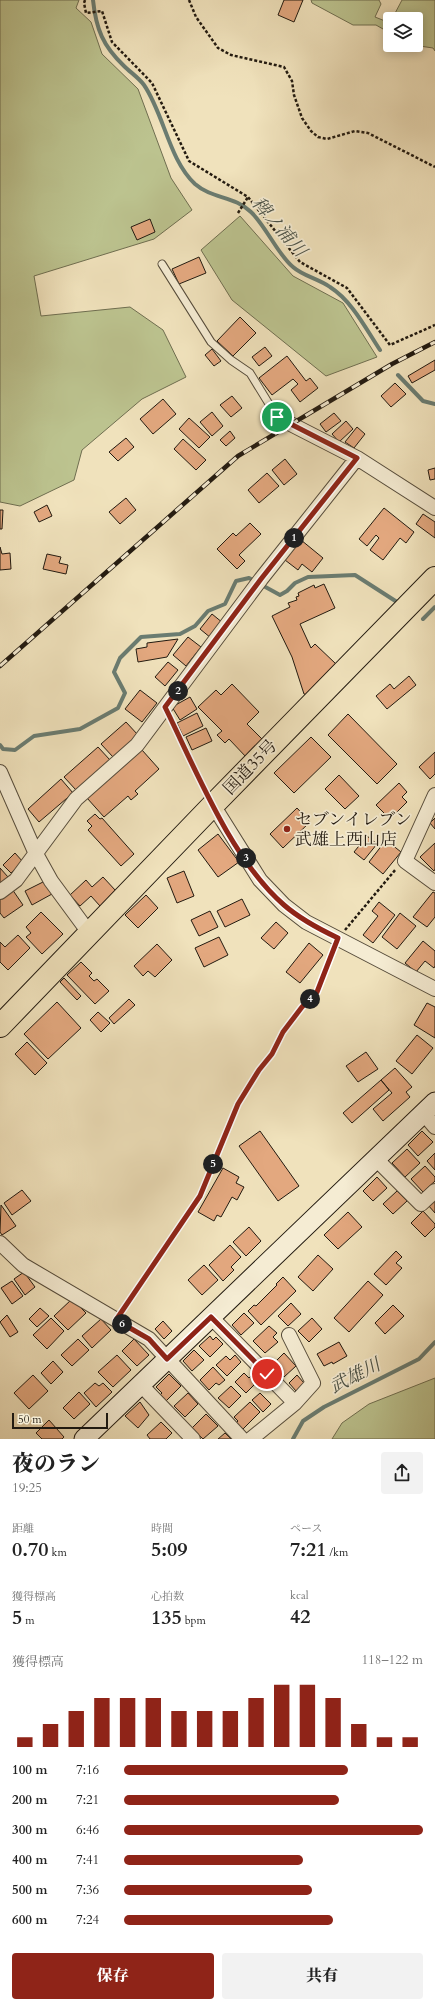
<!DOCTYPE html>
<html lang="ja">
<meta charset="utf-8">
<style>
:root{--surface:#fff;--page:#f2f2f2;--text:#222;--muted:#767676;--accent:#8f2418}
body{margin:0;font-family:Cardo,"Noto Serif JP",serif;background:var(--page);color:var(--text);height:100vh;display:flex;flex-direction:column;font-size:15px;white-space:nowrap}
*{box-sizing:border-box;margin:0}
p{font-size:13px;color:var(--muted)}
.icon{flex:none;width:22px;height:22px;fill:none;stroke:currentColor;stroke-width:2;stroke-linecap:round;stroke-linejoin:round}
.map{position:relative;height:1439px;overflow:hidden}
.drawer{display:flex;flex-direction:column;background:var(--surface);flex:1}
.drawer>*{flex:none}
.buttons{position:absolute;left:383px;top:12px;display:grid;gap:8px}
.buttons a{display:grid;place-items:center;width:40px;height:40px;border-radius:4px;background:var(--surface);box-shadow:0 2px 10px #0003;font-size:20px}
.scale{position:absolute;left:12px;bottom:10px;width:96px;box-sizing:border-box;padding-left:4px;border:2px solid #221a10;border-top:0;font-size:11px;line-height:14px;white-space:nowrap;color:#221a10;-webkit-text-stroke:3px #f5ecd3;paint-order:stroke}
.pin{position:absolute;display:grid;place-items:center;width:34px;height:34px;color:#fff;margin:-17px;border:2px solid #fff;border-radius:50%;box-shadow:0 1px 4px #0007}
.km{position:absolute;width:20px;height:20px;margin:-10px;border-radius:50%;background:#222;color:#fff;font-size:11px;line-height:20px;text-align:center}
.round{display:grid;place-items:center;flex:none;width:42px;height:42px;border-radius:4px;background:var(--page)}
.headline{display:flex;align-items:center;justify-content:space-between;height:68px;padding:0 12px}
h1{font-size:22px;font-weight:800;line-height:30px}
.stats{display:grid;grid-template-columns:repeat(3,1fr);gap:6px;height:68px;padding:4px 12px}
.stats div{display:grid;align-content:center}
.stats b{font-size:20px;font-weight:800}
.stats small{font-size:11px;font-weight:400}
.stats p{font-size:11px}
.chart{height:112px;padding:8px 12px}
.chart p{display:flex;justify-content:space-between}
.chart svg{width:100%;height:72px;margin-top:4px;stroke:var(--accent);stroke-width:6}
.primary-button{display:flex;gap:8px;margin-top:auto;padding:8px 12px}
.primary-button a{flex:1;height:46px;border-radius:4px;background:var(--accent);color:#fff;font-size:16px;font-weight:800;line-height:46px;text-align:center}
.primary-button a+a{background:var(--page);color:var(--text)}
ul{padding:0 12px;list-style:none;font-size:13px}
li{display:grid;grid-template-columns:64px 48px 1fr;align-items:center;height:30px}
li i{height:10px;border-radius:5px;background:var(--accent)}
.map>svg:first-child{display:block}
.green{fill:#bcc38f;stroke:#6f6e50}
.lines{fill:none;stroke-linecap:round;stroke-linejoin:round}
.stream{stroke:#6a7c71;stroke-width:4}
.building{fill:#e3a87f;stroke:#221a10}
.lane-casing{stroke:#564c3b;stroke-width:9}
.street-casing{stroke:#564c3b;stroke-width:16}
.secondary-casing{stroke:#221a10;stroke-width:21}
.highway-casing{stroke:#221a10;stroke-width:24}
.path{stroke:#221a10;stroke-width:2.5;stroke-dasharray:3 2;stroke-linecap:butt}
.lane{stroke:#f5ecd3;stroke-width:7}
.street{stroke:#f5ecd3;stroke-width:14}
.secondary{stroke:#f5ecd3;stroke-width:19}
.highway{stroke:#f0e2bc;stroke-width:22}
.rail-casing{stroke:#221a10;stroke-width:4.5}
.rail{stroke:#f5ecd3;stroke-width:3;stroke-dasharray:9;stroke-linecap:butt}
.route-casing{stroke:#fff;stroke-width:8}
.route{stroke:#8f2418;stroke-width:5}
.poi-dot{fill:#8f2418;stroke:#f5ecd3;stroke-width:1.5}
.labels{text-anchor:middle;dominant-baseline:central;stroke-width:3.5;stroke-linejoin:round;paint-order:stroke}
.street-label{font-size:17px;fill:#221a10;stroke:#f5ecd3}
.poi-label{font-size:17px;fill:#221a10;stroke:#f5ecd3;text-anchor:start}
.water-label{font-size:18px;font-style:italic;fill:#4c5348;stroke:#f5ecd3}
</style>
<div class="map">
<svg width="435" height="1439" viewBox="0 0 435 1439">
<rect width="100%" height="100%" fill="#f0e2bc"/>
<filter id="stains"><feTurbulence type="fractalNoise" baseFrequency=".005" numOctaves="4"/><feColorMatrix values="0 0 0 0 .2 0 0 0 0 .09 0 0 0 0 .02 0 0 0 .5 -.17"/></filter>
<radialGradient id="worn" r=".72"><stop offset=".6" stop-color="#630" stop-opacity="0"/><stop offset="1" stop-color="#630" stop-opacity=".3"/></radialGradient>
<path class="green" d="M0,0H79L76,8L91,22L102,54L138,89L171,178L192,210L154,239L34,276L41,316L130,307L163,330L186,377L142,399L82,450L74,480L20,506L0,502Z
M311,0H379L381,4L375,17L390,23V33L376,25H353L312,3Z
M402,0H435V51L433,48L413,45H416V19H392Z
M240,216L293,276L343,303L377,357L326,376L232,300L201,250Z
M435,1378V1439H332L342,1423L369,1404Z"/>
<g class="lines">
<path class="stream" d="M93,0C96,29 103,46 124,66C130,72 139,78 144,85C164,114 169,160 195,184C212,199 235,196 251,212C266,226 278,255 293,267C303,276 319,279 330,287C352,301 366,329 380,350
M398,375L423,401L435,404
M423,619L435,607
M0,745L3,749L15,750L34,736L80,729L118,708L125,693L114,672L120,658L141,637L180,634L195,626L208,611L225,604L236,581L249,578L280,595L287,591L295,583L308,577L355,575L397,602
M293,1439L303,1421L324,1407L419,1359L435,1342"/>
</g>
<path class="building" d="M284,0H303L294,22L278,15Z
M150,219L155,232L137,240L131,227Z
M199,257L206,273L179,284L172,269Z
M240,317L256,333L233,356L217,341Z
M265,347L272,356L259,366L252,357Z
M212,349L221,361L214,366L205,355Z
M287,356L306,381L310,378L318,388L300,402L291,390L298,384L293,379L272,395L259,378Z
M435,360V370L412,383L408,376Z
M395,383L406,394L391,407L381,396Z
M232,396L242,408L231,417L220,405Z
M163,399L176,414L153,434L140,419Z
M212,412L223,426L212,436L200,422Z
M334,413L341,421L326,432L320,424Z
M189,418L210,437L199,448L179,429Z
M346,421L353,429L339,442L332,434Z
M357,427L365,434L354,448L345,442Z
M230,431L235,438L226,446L220,440Z
M126,438L134,447L118,461L109,452Z
M183,439L206,460L196,470L174,449Z
M285,459L297,474L284,485L272,470Z
M435,468V479L430,480L428,470Z
M267,473L279,486L259,503L248,490Z
M126,498L136,510L120,524L109,512Z
M47,505L52,516L39,522L34,512Z
M384,508L414,532L406,543L400,538L383,560L370,550L379,538L376,535L367,546L359,539Z
M0,510H3L2,529H0Z
M423,514L435,522V538L416,524Z
M250,523L261,534L239,555L245,561L237,569L217,549L233,533L236,536Z
M301,540L323,558L312,572L302,564L298,570L285,560Z
M0,547L2,554L10,553L11,569L0,570Z
M47,554L61,557L59,563L68,565L66,574L43,569Z
M324,584L335,608L300,624L311,648L315,644L336,664L307,695L304,694L292,657L272,616L290,607L288,603L297,600L296,597L299,596L298,593L314,585L315,588Z
M212,614L223,623L211,638L200,629Z
M188,637L201,647L186,666L173,655Z
M178,639L167,657L138,662L136,649L147,647V643Z
M168,662L178,670L165,686L155,677Z
M409,676L416,685L387,709L376,696L390,684L394,689Z
M232,684L259,712L247,724L264,741L247,758L229,739L225,743L217,735L222,731L198,707L216,690L221,695Z
M140,690L157,703L142,722L125,709Z
M190,697L197,709L180,720L172,707Z
M197,713L203,726L183,736L177,723Z
M348,714L397,764L377,784L328,735Z
M126,722L138,735L113,757L101,744Z
M206,728L212,741L192,750L186,737Z
M311,737L331,757L294,793L274,773Z
M98,747L110,760L76,790L64,777Z
M142,750L159,769L135,791L138,794L131,800L128,796L104,817L87,798Z
M435,752V774L430,779L419,767Z
M339,775L359,796L345,809L325,789Z
M61,779L73,793L39,822L28,809Z
M399,783L407,792L402,797L407,802L390,819L376,805Z
M297,808L310,822L283,848L270,834Z
M95,814L100,819L102,818L134,854L121,866L88,830L92,826L87,821Z
M435,818V829L430,823Z
M218,834L239,862L218,877L198,850Z
M367,836L377,844L364,860L354,852Z
M386,840L401,852L383,874L369,862Z
M435,843V869L434,871L420,857Z
M15,853L23,862L11,873L3,865Z
M0,868L8,877L0,884Z
M184,871L194,896L177,903L167,878Z
M103,877L116,891L100,906L91,896L80,906L70,895L86,880L92,887Z
M45,881L52,894L32,905L25,891Z
M12,889L23,905L4,918L0,913V898Z
M433,892L435,893V917L427,927L413,917Z
M146,895L158,908L138,928L125,915Z
M242,899L250,915L225,927L217,911Z
M379,902L395,915L373,943L363,935L378,916L372,911Z
M210,911L218,927L199,936L191,920Z
M41,912L63,934L42,954L26,937L31,933L26,927Z
M400,913L416,926L397,949L382,937Z
M276,922L288,933L274,949L261,938Z
M18,935L30,948L8,970L0,962V942L5,947Z
M219,937L228,955L204,967L195,948Z
M423,941L435,951V966L434,968L425,961L416,972L405,963Z
M309,943L323,955L300,983L286,972Z
M157,944L172,960L155,977L148,971L143,976L134,966Z
M81,962L92,973L89,976L94,981L97,979L109,991L95,1004L67,975Z
M64,978L81,996L77,1000L60,982Z
M129,999L135,1005L114,1024L109,1018Z
M57,1002L81,1028L48,1059L24,1034Z
M427,1003L435,1007V1038L414,1025Z
M98,1012L110,1023L101,1032L90,1020Z
M417,1035L433,1048L412,1074L396,1061Z
M27,1042L47,1063L35,1075L15,1054Z
M366,1052L378,1069L358,1082L346,1066Z
M395,1068L412,1087L406,1092L410,1097L383,1121L373,1109L392,1093L381,1080Z
M381,1080L389,1090L352,1123L343,1113Z
M260,1131L299,1186L278,1201L239,1146Z
M422,1131L433,1142L418,1156L408,1145Z
M407,1149L420,1163L405,1177L392,1163Z
M435,1153V1170L427,1161Z
M425,1166L435,1177V1181L423,1192L411,1179Z
M223,1168L239,1177L236,1183L244,1187L237,1200L232,1197L221,1217L217,1215L214,1221L198,1212Z
M377,1177L387,1188L373,1201L363,1191Z
M22,1190L31,1201L12,1215L4,1203Z
M397,1191L407,1201L393,1214L383,1204Z
M435,1199V1213L428,1205Z
M1,1205L16,1226L2,1235L0,1232Z
M423,1211L435,1224V1227L425,1237L411,1223Z
M348,1212L362,1227L338,1249L324,1235Z
M249,1227L261,1241L246,1256L233,1242Z
M230,1245L241,1257L231,1267L234,1270L223,1281L209,1265Z
M396,1251L402,1257L396,1263L402,1268L386,1285L374,1274Z
M318,1255L333,1269L313,1291L298,1277Z
M204,1265L218,1280L202,1295L188,1280Z
M24,1272L35,1287L25,1295L14,1279Z
M283,1277L296,1291L261,1325L248,1311L254,1305L256,1306L277,1285L276,1284Z
M12,1281L23,1296L12,1304L1,1288Z
M368,1281L383,1295L349,1332L334,1318Z
M72,1299L86,1313L68,1330L54,1316Z
M291,1303L301,1314L288,1326L278,1316Z
M393,1305L404,1316L385,1334L375,1323Z
M40,1308L49,1316L37,1327L29,1319Z
M244,1313L254,1323L241,1335L232,1325Z
M7,1315L18,1332L10,1337L0,1322Z
M51,1318L64,1331L47,1349L33,1335Z
M312,1318L322,1329L309,1342L298,1331Z
M101,1319L111,1330L92,1348L82,1336Z
M163,1321L172,1331L164,1339L155,1329Z
M269,1326L277,1333L273,1337L278,1342L265,1353L253,1341Z
M210,1336L213,1340L216,1337L223,1344L210,1357L199,1346Z
M78,1339L89,1350L72,1366L61,1355Z
M134,1339L149,1355L137,1366L122,1351Z
M339,1342L347,1356L333,1364L332,1362L324,1366L317,1354Z
M194,1350L204,1360L192,1371L183,1361Z
M284,1353L296,1366L284,1377L272,1365Z
M117,1355L131,1370L113,1387L98,1372Z
M235,1355L241,1362L227,1376L216,1365L226,1356L230,1360Z
M53,1361L63,1372L51,1384L41,1373Z
M213,1367L225,1380L219,1385L216,1383L209,1390L200,1380Z
M244,1373L249,1378L253,1374L259,1380L246,1393L235,1382Z
M169,1374L181,1386L165,1402L159,1396L162,1393L156,1387Z
M33,1375L48,1391L29,1409L14,1393Z
M297,1375L304,1383L296,1391L289,1383Z
M95,1383L99,1386L103,1383L112,1392L96,1407L84,1393Z
M231,1386L241,1396L229,1408L218,1398Z
M79,1392L90,1404L74,1419L63,1408Z
M188,1393L198,1404L185,1417L174,1406Z
M260,1393L271,1404L263,1412L252,1400Z
M140,1402L149,1415L138,1428L125,1416Z
M250,1402L260,1412L243,1429L236,1423L238,1421L234,1417Z
M206,1414L218,1426L203,1439L192,1428Z
M49,1420L64,1437L62,1439H42L36,1433Z
M161,1422L172,1433L166,1439H150L147,1435Z
M225,1433L231,1439H218Z"/>
<g class="lines">
<g class="lane-casing">
<path id="lane" d="M162,264L211,342L231,360L250,373L277,417"/>
</g>
<g class="street-casing">
<path id="street" d="M277,417L357,458L435,508
M0,772L36,854L51,881L90,934
M435,795L405,861L435,883
M213,805L260,880L284,905L306,922L435,989
M0,892L16,880L76,799L137,745L261,579L357,458
M423,1113L435,1127
M376,1159L421,1204L435,1191
M0,1243L23,1265L149,1339L242,1439
M211,1317L295,1403
M141,1385L193,1439
M251,1439L295,1403L313,1383L289,1335"/>
</g>
<g class="secondary-casing">
<path id="secondary" d="M84,1439L435,1102"/>
</g>
<g class="highway-casing">
<path id="highway" d="M0,1026L213,805L435,578"/>
</g>
<path class="path" d="M85,0L84,3L86,13L102,11L112,42L152,83L189,161L248,197L300,262L347,288L390,345L435,325
M189,0L196,17L218,48L231,55L284,67L292,81L294,95L302,118L311,131L318,137L327,139L355,131L368,133L435,167
M238,213L248,197
M172,720L205,789
M345,930L396,869
M123,1310L200,1196L238,1104L259,1070L272,1054L283,1032L302,1007L317,992L333,951"/>
<use href="#lane" class="lane"/>
<use href="#street" class="street"/>
<use href="#secondary" class="secondary"/>
<use href="#highway" class="highway"/>
<g class="rail-casing">
<path id="rail" d="M0,666L238,456L392,364L435,342"/>
</g>
<use href="#rail" class="rail"/>
</g>
<g class="lines">
<g class="route-casing">
<path id="route" d="M267,1374L211,1317L167,1359L149,1339L116,1320L200,1196L238,1104L259,1070L272,1054L283,1032L302,1007L317,992L338,938C319,929 300,919 284,905C231,859 196,770 165,707L261,579L357,458L277,417"/>
</g>
<use href="#route" class="route"/>
</g>
<circle class="poi-dot" cx="287" cy="829" r="4"/>
<g class="labels">
<g class="street-label">
<text transform="translate(250 767) rotate(-46)">国道35号</text>
</g>
<g class="poi-label">
<text x="295" y="819">セブンイレブン<tspan x="295" dy="20">武雄上西山店</tspan></text>
</g>
<g class="water-label">
<text transform="translate(279 227) rotate(49)">稗ノ浦川</text>
<text transform="translate(355 1376) rotate(-27)">武雄川</text>
</g>
</g>
<rect width="100%" height="100%" filter="url(#stains)"/>
<rect width="100%" height="100%" fill="url(#worn)"/>
</svg>
<div class="buttons">
<a><svg class="icon" aria-label="layers" viewBox="0 0 24 24"><path d="M12 4l9 5-9 5-9-5zM3 14l9 5 9-5"/></svg></a>
</div>
<div class="scale">50 m</div>
<div class="pin" style="left:277px;top:417px;background:#1e9e55"><svg class="icon" aria-label="arrive" viewBox="0 0 24 24"><path d="M6 21V4h12l-3 4 3 4H6"/></svg></div>
<div class="pin" style="left:267px;top:1374px;background:#d93025"><svg class="icon" aria-label="check" viewBox="0 0 24 24"><path d="M5 12l5 5 9-10"/></svg></div>
<b class="km" style="left:294px;top:538px">1</b>
<b class="km" style="left:178px;top:691px">2</b>
<b class="km" style="left:246px;top:858px">3</b>
<b class="km" style="left:310px;top:999px">4</b>
<b class="km" style="left:213px;top:1164px">5</b>
<b class="km" style="left:122px;top:1324px">6</b>
</div>
<section class="drawer">
<div class="headline"><div><h1>夜のラン</h1><p>19:25</p></div><a class="round"><svg class="icon" aria-label="share" viewBox="0 0 24 24"><path d="M12 15V3M7 8l5-5 5 5M5 13v7h14v-7"/></svg></a></div>
<div class="stats">
<div><p>距離</p><b>0.70<small> km</small></b></div>
<div><p>時間</p><b>5:09</b></div>
<div><p>ペース</p><b>7:21<small> /km</small></b></div>
</div>
<div class="stats">
<div><p>獲得標高</p><b>5<small> m</small></b></div>
<div><p>心拍数</p><b>135<small> bpm</small></b></div>
<div><p>kcal</p><b>42</b></div>
</div>
<div class="chart"><p><span>獲得標高</span>118–122 m</p>
<svg viewBox="0 0 160 44" preserveAspectRatio="none"><path d="M5 44V38M15 44V30M25 44V22M35 44V14M45 44V14M55 44V14M65 44V22M75 44V22M85 44V22M95 44V14M105 44V6M115 44V6M125 44V14M135 44V30M145 44V38M155 44V38"/></svg>
</div>
<ul>
<li><b>100 m</b>7:16<i style="width:75%"></i></li>
<li><b>200 m</b>7:21<i style="width:72%"></i></li>
<li><b>300 m</b>6:46<i style="width:100%"></i></li>
<li><b>400 m</b>7:41<i style="width:60%"></i></li>
<li><b>500 m</b>7:36<i style="width:63%"></i></li>
<li><b>600 m</b>7:24<i style="width:70%"></i></li>
</ul>
<div class="primary-button"><a>保存</a><a>共有</a></div>
</section>
